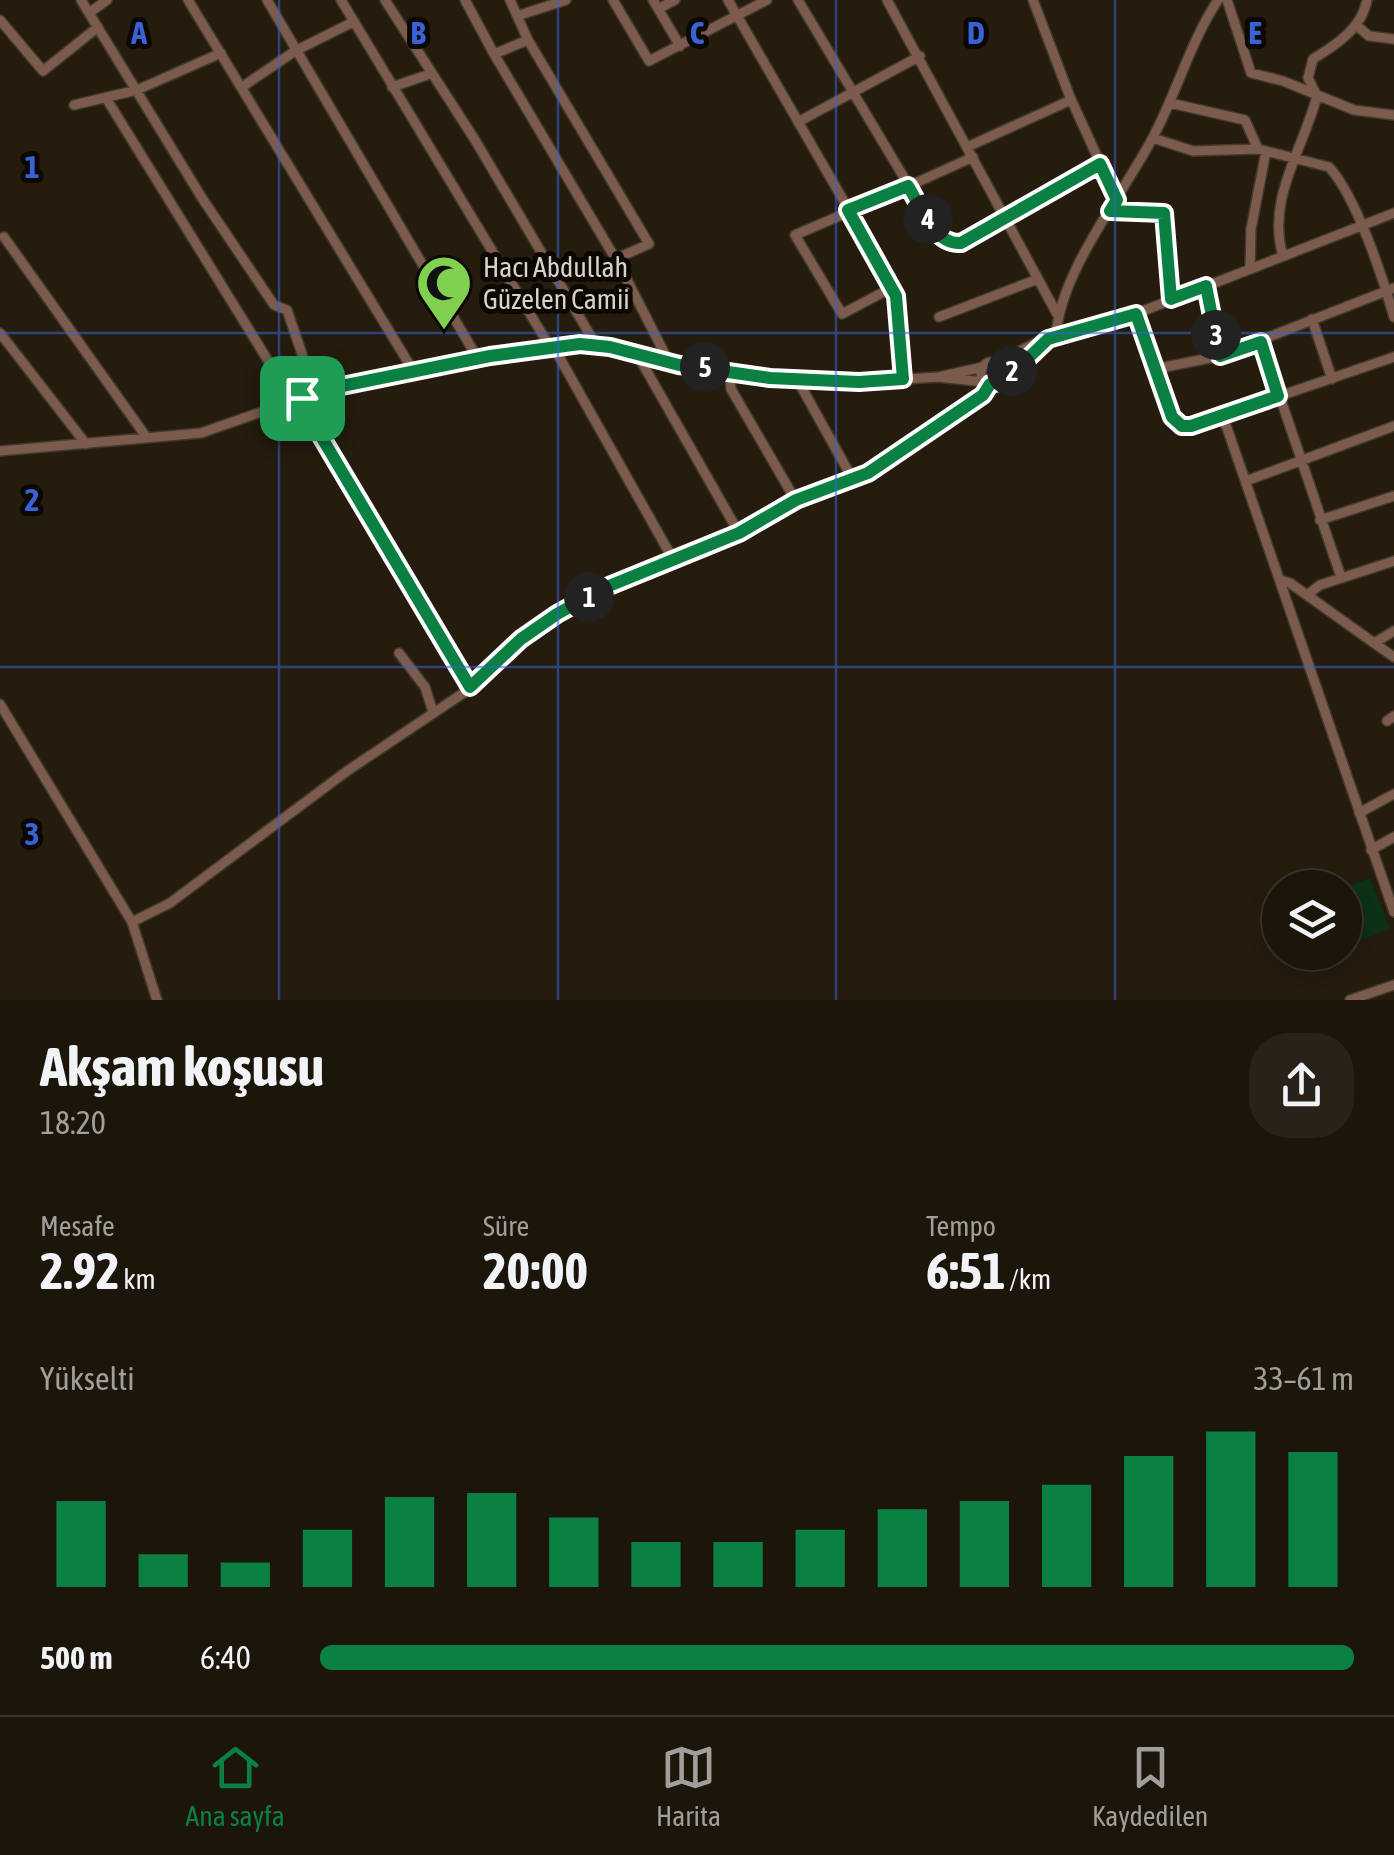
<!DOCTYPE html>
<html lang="tr">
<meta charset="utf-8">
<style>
:root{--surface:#1c150a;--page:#292218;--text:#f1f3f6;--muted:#a09f9c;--line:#3a342b;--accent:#0b8043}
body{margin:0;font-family:"Asap Condensed",sans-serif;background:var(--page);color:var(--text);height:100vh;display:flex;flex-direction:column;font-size:38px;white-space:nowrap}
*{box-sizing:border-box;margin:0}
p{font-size:32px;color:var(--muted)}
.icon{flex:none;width:55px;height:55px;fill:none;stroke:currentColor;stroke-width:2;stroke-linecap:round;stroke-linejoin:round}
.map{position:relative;height:1000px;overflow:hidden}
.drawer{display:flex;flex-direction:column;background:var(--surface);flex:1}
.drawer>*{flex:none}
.buttons{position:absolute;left:1262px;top:870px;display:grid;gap:20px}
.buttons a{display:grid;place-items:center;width:100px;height:100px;border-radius:50%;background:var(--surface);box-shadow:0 5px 15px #0003,0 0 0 2px var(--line);font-size:50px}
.pin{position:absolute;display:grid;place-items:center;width:85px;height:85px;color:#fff;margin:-42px;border-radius:20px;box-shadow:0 5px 15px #0006}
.km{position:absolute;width:50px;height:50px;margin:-25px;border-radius:50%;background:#222;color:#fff;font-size:28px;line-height:50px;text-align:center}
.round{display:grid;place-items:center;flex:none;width:105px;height:105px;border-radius:40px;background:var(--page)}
.overview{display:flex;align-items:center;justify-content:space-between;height:170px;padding:0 40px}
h1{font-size:55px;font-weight:700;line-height:75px}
.figures{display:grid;grid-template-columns:repeat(3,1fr);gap:15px;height:170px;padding:10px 40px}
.figures div{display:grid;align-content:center}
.figures b{font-size:50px;font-weight:700}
.figures small{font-size:28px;font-weight:400}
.figures p{font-size:28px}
.chart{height:280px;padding:20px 40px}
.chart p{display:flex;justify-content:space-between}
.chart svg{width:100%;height:180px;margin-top:10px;stroke:var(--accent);stroke-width:6}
ul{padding:0 40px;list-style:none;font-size:32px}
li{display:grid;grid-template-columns:160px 120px 1fr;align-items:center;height:75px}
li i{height:25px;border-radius:12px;background:var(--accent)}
.dock{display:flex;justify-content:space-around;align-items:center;height:140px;border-top:2px solid var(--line);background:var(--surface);font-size:28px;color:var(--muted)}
.dock a{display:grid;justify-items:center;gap:5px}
.dock .on{color:var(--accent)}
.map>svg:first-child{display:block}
.green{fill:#0c3115}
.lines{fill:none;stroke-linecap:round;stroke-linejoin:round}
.minor-casing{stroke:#42392c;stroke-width:12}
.minor{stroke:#7a5b4c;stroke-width:9}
.route-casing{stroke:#fff;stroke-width:20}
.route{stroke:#0b8043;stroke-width:12}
.grid{fill:none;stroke:#3962d6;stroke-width:2.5;stroke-opacity:0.55}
.labels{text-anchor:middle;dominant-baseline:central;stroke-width:10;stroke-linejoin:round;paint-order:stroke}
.poi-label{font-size:28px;fill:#d8d2c9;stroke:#0b0703;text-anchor:start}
.grid-label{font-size:32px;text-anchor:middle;font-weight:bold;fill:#3962d6;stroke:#0b0703;stroke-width:10;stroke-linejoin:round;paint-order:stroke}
</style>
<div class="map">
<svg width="1394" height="1000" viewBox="0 0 1394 1000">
<rect width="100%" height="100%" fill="#251c0e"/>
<path class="green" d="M1370,878L1390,929L1345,946V888Z"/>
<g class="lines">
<g class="minor-casing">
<path id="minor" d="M81,0L202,198L274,305L287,310L302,354L307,391L301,398L303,406L469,687
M188,0L414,372
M267,0L478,359
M341,0L550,347
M385,0L475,140L596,345
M465,0L494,54
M510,0L528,40L649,244L615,259
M613,0L649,61L767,0
M653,0L680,46
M728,0L891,283L899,312L903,379
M798,0L909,186L973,157
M887,0L1057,314
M1033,0L1070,97L1117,200
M1227,0L1251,73L1283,81L1354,110L1394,115
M658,9L675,0
M89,13L107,0
M517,16L566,0
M0,20L43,71L98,27
M1356,25L1369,36L1394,39
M528,40L494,54L621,268L669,362
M242,87L295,51L353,22
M392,87L430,74
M106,98L293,401
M1170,103L1245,120L1258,149L1329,167C1356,196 1383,278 1394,317
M74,105L137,90L221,53
M798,122L920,56
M1153,138L1193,151L1258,149
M967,147L1071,100
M1110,211L1164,213L1171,299
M4,237L147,438
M1283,256C1266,199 1303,150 1317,96L1308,78L1313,59C1336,45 1362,28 1367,0
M1250,269L1251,229L1266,151
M1206,285L1220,356
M893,287L842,314L795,235L909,186C921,207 933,244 961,243L1100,164
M1135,314L1155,369L1220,356L1394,288
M939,317L1038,279
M1312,319L1332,379
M0,333L86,444
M1056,337C1059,273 1122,196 1152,139C1177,93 1189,44 1218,0
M1261,341L1341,577
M553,346L674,561
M637,354L739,533
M981 373a11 11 0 1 1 22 0a11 11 0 1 1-22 0Z
M996,363L1039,341L1135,314L1394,213
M1155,369L1177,423L1187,427L1221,416L1227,428L1394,912
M729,370L731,389L796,501
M1003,375L1022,364L1049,339
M938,377L983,367
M798,381L852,478
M1221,416L1394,357
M0,451L201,433L327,389L490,356L581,343L610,347L679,365L798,381L859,382L938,377L985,382
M1246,481L1394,426
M1320,520L1394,496
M1280,580L1290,583L1374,643L1394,631
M1307,595L1320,585L1394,561
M1374,643L1394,657
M399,653L425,687L433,712
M0,704L132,922L157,1000
M1387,721L1394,716
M1359,813L1394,794
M1371,850L1394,837
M132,922L170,903L347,771L465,692L521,639L557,614L604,589L739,533L796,501L868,473L983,395L990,385
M1350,1000L1394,985"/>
</g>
<use href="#minor" class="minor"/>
</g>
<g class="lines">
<g class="route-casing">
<path id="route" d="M1100,164L1117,200L1110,211L1164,213L1171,299L1206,286L1220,356L1261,342L1278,396L1191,426H1182L1172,417L1136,314L1048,339L1022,364L1003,375L999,382L990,384L983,395L868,473L796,500L739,533L604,588L557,614L521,639L470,687L303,406L302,398L327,389L490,356L580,344L610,347L679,365L770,378L859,382L903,379L896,296L848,210L908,186C921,206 933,245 961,243Z"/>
</g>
<use href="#route" class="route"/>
</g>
<path class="grid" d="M279,0V1000M558,0V1000M836,0V1000M1115,0V1000M0,333H1394M0,667H1394"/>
<defs>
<g id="mosque-pin" transform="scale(2.875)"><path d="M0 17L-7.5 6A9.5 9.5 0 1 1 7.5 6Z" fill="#82d04f" stroke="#0b0703"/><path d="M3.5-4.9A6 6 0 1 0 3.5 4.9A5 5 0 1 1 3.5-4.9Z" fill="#111"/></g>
</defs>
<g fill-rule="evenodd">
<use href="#mosque-pin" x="444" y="283"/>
</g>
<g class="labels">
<g class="poi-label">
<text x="483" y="267">Hacı Abdullah<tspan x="483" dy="32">Güzelen Camii</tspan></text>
</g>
</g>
<g class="grid-label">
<text x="139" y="44">A</text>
<text x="418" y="44">B</text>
<text x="697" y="44">C</text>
<text x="976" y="44">D</text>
<text x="1255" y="44">E</text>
<text x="32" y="178">1</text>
<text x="32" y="511">2</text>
<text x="32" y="845">3</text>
</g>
</svg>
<div class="buttons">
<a><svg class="icon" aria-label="layers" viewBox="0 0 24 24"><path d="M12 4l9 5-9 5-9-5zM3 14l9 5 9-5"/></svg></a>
</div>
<div class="pin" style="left:302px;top:398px;background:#1e9e55"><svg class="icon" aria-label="arrive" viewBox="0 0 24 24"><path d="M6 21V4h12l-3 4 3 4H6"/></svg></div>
<b class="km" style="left:589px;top:597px">1</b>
<b class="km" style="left:1012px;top:371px">2</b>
<b class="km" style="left:1216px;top:335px">3</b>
<b class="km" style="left:928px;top:219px">4</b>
<b class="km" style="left:705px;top:367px">5</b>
</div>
<section class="drawer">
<div class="overview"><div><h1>Akşam koşusu</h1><p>18:20</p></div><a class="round"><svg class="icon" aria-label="share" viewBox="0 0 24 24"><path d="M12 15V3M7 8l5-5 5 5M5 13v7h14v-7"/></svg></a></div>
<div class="figures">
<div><p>Mesafe</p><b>2.92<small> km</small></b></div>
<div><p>Süre</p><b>20:00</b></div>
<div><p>Tempo</p><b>6:51<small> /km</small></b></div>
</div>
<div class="chart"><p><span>Yükselti</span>33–61 m</p>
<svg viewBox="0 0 160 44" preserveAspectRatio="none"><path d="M5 44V23M15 44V36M25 44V38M35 44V30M45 44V22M55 44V21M65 44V27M75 44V33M85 44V33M95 44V30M105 44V25M115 44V23M125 44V19M135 44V12M145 44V6M155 44V11"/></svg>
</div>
<ul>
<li><b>500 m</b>6:40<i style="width:100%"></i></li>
</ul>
</section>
<nav class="dock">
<a class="on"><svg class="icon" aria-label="home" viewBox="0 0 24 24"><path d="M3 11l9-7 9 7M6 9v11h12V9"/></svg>Ana sayfa</a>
<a><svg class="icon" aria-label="map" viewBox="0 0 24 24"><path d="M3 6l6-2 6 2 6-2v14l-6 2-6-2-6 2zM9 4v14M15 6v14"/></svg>Harita</a>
<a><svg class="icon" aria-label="saved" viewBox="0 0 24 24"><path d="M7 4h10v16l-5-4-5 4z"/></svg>Kaydedilen</a>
</nav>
